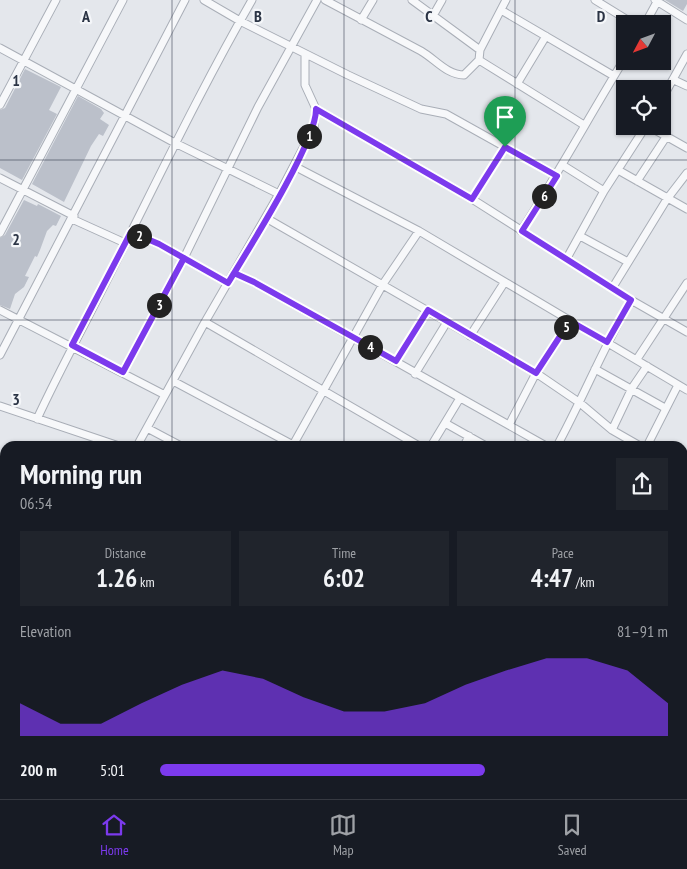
<!DOCTYPE html>
<meta charset="utf-8">
<style>
:root{--surface:#171b24;--page:#20242c;--text:#f1f3f6;--muted:#9ea1a6;--line:#363941;--accent:#7c3aed}
body{margin:0;font-family:"PT Sans Narrow",sans-serif;background:var(--page);color:var(--text);height:100vh;display:flex;flex-direction:column;font-size:19px;white-space:nowrap}
*{box-sizing:border-box;margin:0}
p{font-size:16px;color:var(--muted)}
.icon{flex:none;width:28px;height:28px;fill:none;stroke:currentColor;stroke-width:2;stroke-linecap:round;stroke-linejoin:round}
.map{position:relative;flex:1;overflow:hidden}
.sheet{position:absolute;left:0px;top:441px;width:688px;height:359px;display:flex;flex-direction:column;background:var(--surface);border-radius:15px 15px 0 0;box-shadow:0 1px 4px #0004}
.sheet>*{flex:none}
.needle{width:32px;rotate:229deg}
.controls{position:absolute;left:616px;top:15px;display:grid;gap:10px}
.controls a{display:grid;place-items:center;width:55px;height:55px;border-radius:0px;background:var(--surface);box-shadow:0 1px 4px #0004;font-size:25px}
.pin{position:absolute;display:grid;place-items:center;width:42px;height:42px;color:#fff;margin:-51px -21px;border-radius:50% 50% 50% 0;rotate:-45deg;box-shadow:0 0 5px #0007}
.pin .icon{rotate:45deg}
.km{position:absolute;width:25px;height:25px;margin:-12px;border-radius:50%;background:#222;color:#fff;font-size:14px;line-height:25px;text-align:center}
.round{display:grid;place-items:center;flex:none;width:52px;height:52px;border-radius:0px;background:var(--page)}
.headline{display:flex;align-items:center;justify-content:space-between;height:85px;padding:0 20px}
h1{font-size:28px;font-weight:700;line-height:38px}
.metrics{display:grid;grid-template-columns:repeat(3,1fr);gap:8px;height:85px;padding:5px 20px}
.metrics div{display:grid;align-content:center;border-radius:0px;background:var(--page);text-align:center}
.metrics b{font-size:25px;font-weight:700}
.metrics small{font-size:14px;font-weight:400}
.metrics p{font-size:14px}
.chart{height:140px;padding:10px 20px}
.chart p{display:flex;justify-content:space-between}
.chart svg{width:100%;height:90px;margin-top:5px;fill:var(--accent);opacity:.7}
ul{padding:0 20px;list-style:none;font-size:16px}
li{display:grid;grid-template-columns:80px 60px 1fr;align-items:center;height:38px}
li i{height:12px;border-radius:6px;background:var(--accent)}
.tab-bar{display:flex;justify-content:space-around;align-items:center;height:70px;border-top:1px solid var(--line);background:var(--surface);font-size:14px;color:var(--muted)}
.tab-bar a{display:grid;justify-items:center;gap:2px}
.tab-bar .selected{color:var(--accent)}
.map>svg:first-child{display:block}
.building{fill:#bbc0ca}
.lines{fill:none;stroke-linecap:round;stroke-linejoin:round}
.minor-casing{stroke:#a9aeb7;stroke-width:9}
.minor{stroke:#f7f8fa;stroke-width:7}
.route-casing{stroke:#fff;stroke-width:10}
.route{stroke:#7c3aed;stroke-width:6}
.grid{fill:none;stroke:#2b3445;stroke-width:1;stroke-opacity:0.55}
.grid-label{font-size:16px;text-anchor:middle;font-weight:bold;fill:#2b3445;stroke:#f4f6f9;stroke-width:4.5;stroke-linejoin:round;paint-order:stroke}
</style>
<div class="map">
<svg width="687" height="799" viewBox="0 0 687 799">
<rect width="100%" height="100%" fill="#e4e7ec"/>
<path class="building" d="M665,0H687V4L683,11Z
M25,69L61,87L49,110L57,114L22,180L0,168V110L5,108Z
M78,96L101,109L104,113L100,119L109,125L103,136L99,134L91,146L64,202L32,184Z
M24,200L37,206L38,204L61,216L56,226L53,225L47,231L40,250L37,257L35,256L25,276L29,277L24,287L15,294L10,309L0,305V238L5,235Z"/>
<g class="lines">
<g class="minor-casing">
<path id="minor" d="M204,0L240,21L348,75L421,109L446,114L557,176
M325,0C357,17 389,34 421,51C435,59 447,75 464,75L479,60L480,50L506,0
M412,0L480,50
M595,0L634,24
M655,0L687,20
M501,10L614,76
M434,14L442,0
M361,20L373,0
M645,24L658,0
M0,48L175,143L279,194
M479,60L584,125
M674,80L687,86
M517,84L546,36
M662,99L687,54
M0,105L56,0
M316,109L472,199L631,300L687,332
M648,126L687,148
M294,166L419,231L687,390
M564,166L604,191
M618,170L687,209
M0,178L74,216
M637,181L666,137
M472,199L505,147
M266,218L536,373L580,403L612,430L640,446
M72,219L125,243
M521,231C558,174 590,115 625,58
M131,232L159,244L228,283
M0,233L123,0
M580,236L628,262
M567,258L604,191L646,126
M234,273L254,282L546,446
M613,287L667,199L687,173
M0,310L165,395
M205,322L419,446
M470,336L504,283
M0,355L185,0
M637,359L687,283
M396,361L428,311
M595,369L665,408
M123,372L184,258L258,107L317,0
M415,374L447,322
M173,381L295,446
M0,406L119,446
M37,419C61,367 89,317 114,266C159,177 202,87 252,0
M445,423L486,446
M509,425L536,373L570,321
M147,428L181,446
M612,430L632,388L647,366
M293,445L383,284L419,231
M137,446L205,322L279,194L314,127L316,109L305,85V54
M431,446L460,398
M464,446L469,436
M557,446C583,398 603,348 631,300
M647,446L678,385
M682,470L687,461
M0,473L5,475
M682,523L687,525
M0,536L5,538
M0,600L5,602
M682,628L687,618
M0,663L5,665
M682,668L687,670
M682,709L687,711
M0,727L5,729
M682,758L687,749
M0,794L9,799
M145,795L154,799
M339,795L351,799
M517,795L528,799
M624,795L632,799
M216,799L218,795
M279,799L280,795
M549,799L551,795
M608,799L610,795
M662,799L664,795"/>
</g>
<use href="#minor" class="minor"/>
</g>
<g class="lines">
<g class="route-casing">
<path id="route" d="M505,147L472,199L316,109C317,141 248,250 228,283L159,244L131,232L72,345L123,372L184,258L228,283L234,273L254,282L396,361L428,310L536,373L570,321L607,342L631,300L522,231L557,176L505,147"/>
</g>
<use href="#route" class="route"/>
</g>
<path class="grid" d="M172,0V446M344,0V446M515,0V446M0,160H687M0,320H687M0,479H5M682,479H687M0,639H5M682,639H687M172,795V799M344,795V799M515,795V799"/>
<g class="grid-label">
<text x="86" y="22">A</text>
<text x="258" y="22">B</text>
<text x="429" y="22">C</text>
<text x="601" y="22">D</text>
<text x="16" y="86">1</text>
<text x="16" y="245">2</text>
<text x="16" y="405">3</text>
</g>
</svg>
<div class="controls">
<a><svg class="needle" viewBox="-14 -14 28 28"><path d="M0-13l5 13h-10z" fill="#e53935"/><path d="M0 13l5-13h-10z" fill="#9ea1a6"/></svg></a>
<a><svg class="icon" aria-label="locate" viewBox="0 0 24 24"><circle cx="12" cy="12" r="6"/><path d="M12 2v4M12 18v4M2 12h4M18 12h4"/></svg></a>
</div>
<div class="pin" style="left:505px;top:147px;background:#1e9e55"><svg class="icon" aria-label="arrive" viewBox="0 0 24 24"><path d="M6 21V4h12l-3 4 3 4H6"/></svg></div>
<b class="km" style="left:309px;top:136px">1</b>
<b class="km" style="left:139px;top:236px">2</b>
<b class="km" style="left:159px;top:305px">3</b>
<b class="km" style="left:370px;top:347px">4</b>
<b class="km" style="left:566px;top:327px">5</b>
<b class="km" style="left:544px;top:196px">6</b>
<section class="sheet">
<div class="headline"><div><h1>Morning run</h1><p>06:54</p></div><a class="round"><svg class="icon" aria-label="share" viewBox="0 0 24 24"><path d="M12 15V3M7 8l5-5 5 5M5 13v7h14v-7"/></svg></a></div>
<div class="metrics">
<div><p>Distance</p><b>1.26<small> km</small></b></div>
<div><p>Time</p><b>6:02</b></div>
<div><p>Pace</p><b>4:47<small> /km</small></b></div>
</div>
<div class="chart"><p><span>Elevation</span>81–91 m</p>
<svg viewBox="0 0 160 44" preserveAspectRatio="none"><path d="M0 44V28L10 38L20 38L30 28L40 19L50 12L60 16L70 25L80 32L90 32L100 28L110 19L120 12L130 6L140 6L150 12L160 28V44z"/></svg>
</div>
<ul>
<li><b>200 m</b>5:01<i style="width:64%"></i></li>
</ul>
</section>
</div>
<nav class="tab-bar">
<a class="selected"><svg class="icon" aria-label="home" viewBox="0 0 24 24"><path d="M3 11l9-7 9 7M6 9v11h12V9"/></svg>Home</a>
<a><svg class="icon" aria-label="map" viewBox="0 0 24 24"><path d="M3 6l6-2 6 2 6-2v14l-6 2-6-2-6 2zM9 4v14M15 6v14"/></svg>Map</a>
<a><svg class="icon" aria-label="saved" viewBox="0 0 24 24"><path d="M7 4h10v16l-5-4-5 4z"/></svg>Saved</a>
</nav>
